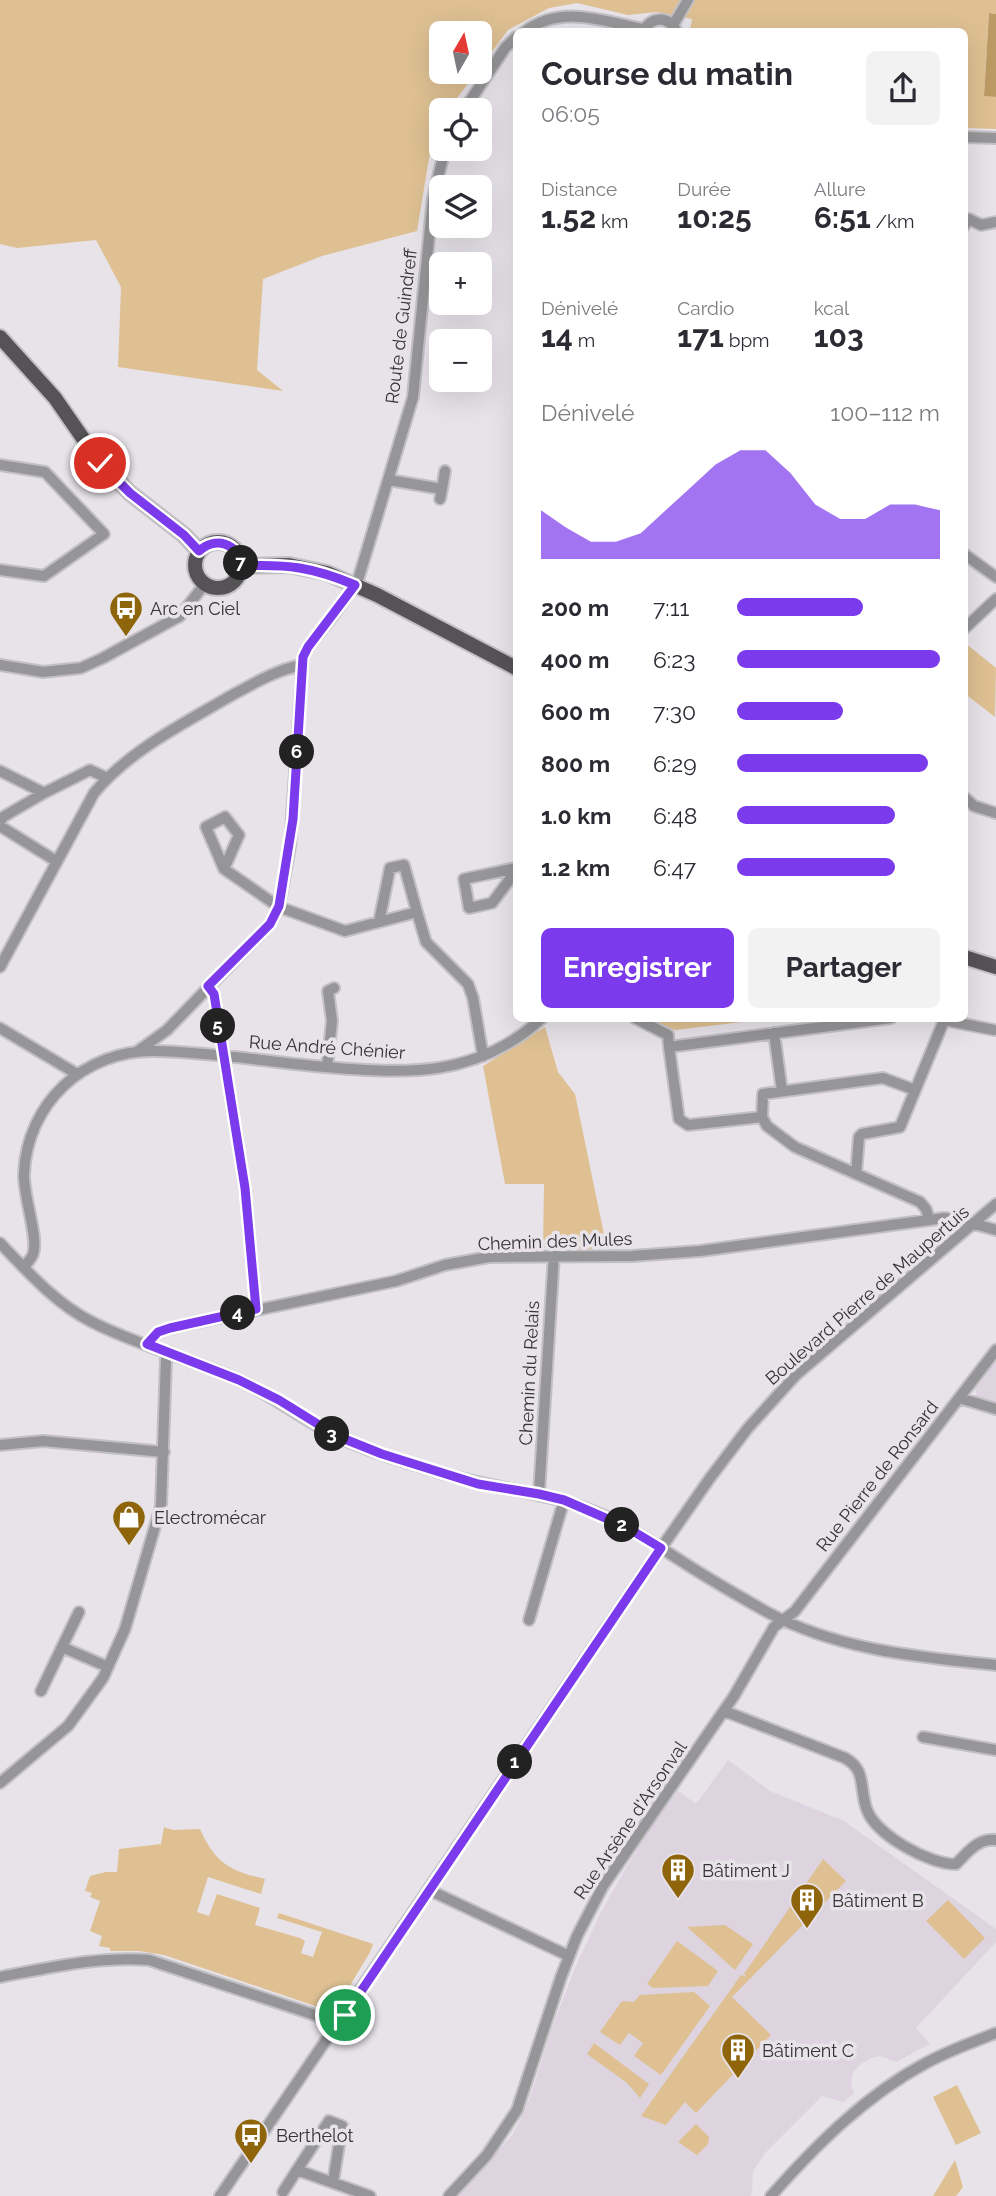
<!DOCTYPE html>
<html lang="fr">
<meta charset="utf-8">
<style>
:root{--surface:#fff;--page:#f2f2f3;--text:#2b2b33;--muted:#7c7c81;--accent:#7c3aed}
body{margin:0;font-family:Raleway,sans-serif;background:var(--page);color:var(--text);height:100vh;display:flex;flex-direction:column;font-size:26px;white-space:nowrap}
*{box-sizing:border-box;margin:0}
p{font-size:23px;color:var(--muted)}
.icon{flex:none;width:38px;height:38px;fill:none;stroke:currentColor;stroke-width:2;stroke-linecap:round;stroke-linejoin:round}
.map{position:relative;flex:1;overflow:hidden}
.sheet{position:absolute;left:513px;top:28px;width:455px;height:994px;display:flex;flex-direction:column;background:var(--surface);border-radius:10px;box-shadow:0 7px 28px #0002}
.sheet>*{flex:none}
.needle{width:46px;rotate:9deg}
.fabs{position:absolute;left:429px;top:21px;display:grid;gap:14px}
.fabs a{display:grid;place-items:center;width:63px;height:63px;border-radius:10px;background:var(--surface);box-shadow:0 7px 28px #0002;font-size:35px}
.pin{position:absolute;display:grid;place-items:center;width:60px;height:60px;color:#fff;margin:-30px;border:4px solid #fff;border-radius:50%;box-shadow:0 2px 7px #0007}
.km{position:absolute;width:35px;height:35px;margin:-18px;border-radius:50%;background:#222;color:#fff;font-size:19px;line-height:35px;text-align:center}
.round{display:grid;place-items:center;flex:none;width:74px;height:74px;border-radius:10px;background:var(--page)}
.overview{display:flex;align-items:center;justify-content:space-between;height:119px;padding:0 28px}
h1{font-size:32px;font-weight:700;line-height:52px}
.stats{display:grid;grid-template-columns:repeat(3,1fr);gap:10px;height:119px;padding:7px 28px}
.stats div{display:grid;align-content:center}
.stats b{font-size:30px;font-weight:700}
.stats small{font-size:19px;font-weight:400}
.stats p{font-size:19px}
.chart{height:196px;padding:14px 28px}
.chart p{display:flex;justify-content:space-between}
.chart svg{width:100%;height:126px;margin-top:7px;fill:var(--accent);opacity:.7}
.action{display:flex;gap:14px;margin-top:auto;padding:14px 28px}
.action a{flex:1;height:80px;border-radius:10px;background:var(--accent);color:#fff;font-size:28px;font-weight:700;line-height:80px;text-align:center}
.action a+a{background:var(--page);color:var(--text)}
ul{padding:0 28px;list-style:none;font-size:23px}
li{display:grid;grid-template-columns:112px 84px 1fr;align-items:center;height:52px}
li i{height:18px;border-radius:9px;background:var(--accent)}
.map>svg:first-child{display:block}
.built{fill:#ddd4df}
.green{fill:#dec093}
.water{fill:#bc9a64}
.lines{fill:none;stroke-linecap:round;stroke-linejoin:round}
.minor-casing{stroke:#c3c0c5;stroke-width:14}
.major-casing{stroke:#c3c0c5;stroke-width:18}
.minor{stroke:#969597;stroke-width:10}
.major{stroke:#565357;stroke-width:14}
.route-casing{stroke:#fff;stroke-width:14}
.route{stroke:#7c3aed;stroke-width:9}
.labels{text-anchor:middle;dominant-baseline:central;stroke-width:7;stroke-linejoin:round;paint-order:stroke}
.street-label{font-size:18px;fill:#353335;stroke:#e7e3e9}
.poi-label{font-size:18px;fill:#353335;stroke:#e7e3e9;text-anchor:start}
</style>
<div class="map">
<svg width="996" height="2196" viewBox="0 0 996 2196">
<rect width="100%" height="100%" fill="#e7e3e9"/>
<path class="built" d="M996,1361V1403L977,1397L975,1389Z
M728,1760L770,1791L844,1821L996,1929V1942L916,2028L930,2044L896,2062L880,2056L871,2058L861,2064L853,2072L851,2085L854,2093L843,2102L822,2096L766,2152L753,2171L752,2192L750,2196H458L513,2134L520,2120L531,2095L551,2030L575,1968L599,1916L624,1871L652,1826L678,1791L696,1804Z"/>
<path class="green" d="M0,0H996V14L989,13L984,96L996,97V129L964,128V32L690,31L692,19L657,12L628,15L577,3L549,8L508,30L480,68V33H441V72H477L457,98L451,110H441V132L429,158L417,231L322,256L263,279L257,370L283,391L118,367L121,287L96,240L17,248L0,244Z
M965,643L996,668L995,717L964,693Z
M751,1019V1021L675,1030L651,1019Z
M545,1027L558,1072L575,1094L607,1249L543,1248L544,1184H505L483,1066Z
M164,1827L173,1830L200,1829C215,1863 230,1871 265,1879L261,1894L208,1877L197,1912L209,1916L217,1894L260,1908L255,1925L300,1938L305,1941L301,1953L313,1957L322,1932L277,1918L279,1913L373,1944L370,1952L336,2009L327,2010L164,1955L139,1951H110V1948L99,1946L102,1936L90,1931L100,1901L90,1897L92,1893L85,1891L90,1876L106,1872H117L119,1849L161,1844Z
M823,1859L846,1881L732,1997L771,2035L696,2113L685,2102L666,2125L641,2116L741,1975L747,1977L744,1974Z
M948,1900L985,1938L964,1959L926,1921Z
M725,1925L753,1944L735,1970L687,1927Z
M677,1941L718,1971L708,1986L653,1988L647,1984Z
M694,1992L710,2006L661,2075L634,2056L643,2043L629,2033L620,2045L600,2032L622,2001L634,2002L640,1995Z
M594,2043L649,2084L640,2098L627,2083L587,2054Z
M957,2085L981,2133L956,2145L933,2097Z
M696,2124L709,2137L708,2144L697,2155L678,2142Z
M955,2160L963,2187L956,2196H933Z"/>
<path class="water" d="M989,13L996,14V97L984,96Z"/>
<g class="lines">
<g class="minor-casing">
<path id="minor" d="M673,25L688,0
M524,32C561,4 602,21 643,29
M643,32C651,16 668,15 677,32
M464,110L505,48L516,37
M964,137L996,138
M964,226L969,219L981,225L996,222
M0,465L45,472L104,534L44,576L0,570
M389,480L442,489L440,499
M442,489L445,471
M964,554L996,577
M964,629L996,599
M0,665L43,672L81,668L103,658L180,616L204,585
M0,771L44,793
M964,797L974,806L996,813
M0,822L3,817L44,793L90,770L107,778
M0,826L56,861
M516,868L464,879L469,908L492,903L516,871
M224,869L239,835L225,817L206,827L224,869L279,907L345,931L417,912L426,942L468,984L473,998L483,1056
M379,922L390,868L404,865L417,912
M0,967L94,793C129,751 181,725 227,698C251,685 275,670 302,665
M208,986L214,994L245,1188L256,1309
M635,1018L668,1035L669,1047
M944,1020L994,1030
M0,1028L77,1074
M774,1033L782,1091
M138,1051L167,1030L270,924L279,907L290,846L303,657L308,647L332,617L358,580L413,397L433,198L445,149
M327,1067L332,1021L328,991L334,988
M915,1090L883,1078L763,1094L762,1117L767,1126L795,1147L920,1202L926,1209L929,1219
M762,1117L688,1125L679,1119L669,1047L891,1018
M856,1174L859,1137L862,1134L900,1127L945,1018
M0,1243C27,1271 56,1304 92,1322C139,1346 192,1359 241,1381C275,1397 303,1420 336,1436C367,1451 402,1461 435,1471C488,1488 543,1491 595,1512C622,1523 647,1539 672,1555C702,1575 735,1594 767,1612C837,1650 918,1657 996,1665
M24,1267C27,1263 32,1258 33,1254C39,1239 23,1195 24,1174C27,1103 84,1050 155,1051C212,1052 269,1062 325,1067C407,1074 477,1078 542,1018
M147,1344L158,1332L170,1328L396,1281L445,1265L489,1257L632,1256L700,1251L944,1218L956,1219L996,1230
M959,1398L996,1409
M0,1445L43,1441L164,1452
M539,1494L554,1255
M79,1612L62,1647L108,1667
M529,1620L564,1500
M41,1691L62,1647
M724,1711L845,1758C867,1770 859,1789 867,1810C876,1835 930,1865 956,1864C968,1852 978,1838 996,1840
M923,1737L996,1750
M0,1783L68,1726L103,1678L125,1629L161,1506L166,1359L169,1352
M429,1890L569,1956
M0,1977C49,1968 98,1956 149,1960L339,2023
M333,2182L342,2126L329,2121L297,2170L370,2196
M283,2192L297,2170
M220,2196L641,1577L710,1478L748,1428L796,1375L996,1204
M449,2196L487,2155L517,2110L561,1977L577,1936L603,1886L734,1696L774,1627L795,1611L996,1350
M771,2196C816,2145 866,2095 926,2063C948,2051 973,2042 996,2033"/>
</g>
<g class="major-casing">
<path id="major" d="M0,337L55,398L100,463L130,493L184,535L199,551
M195 565a23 23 0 1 1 46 0a23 23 0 1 1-46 0Z
M241,566L289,565L327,573L377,595L516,668
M964,957L996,967"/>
</g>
<use href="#minor" class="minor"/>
<use href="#major" class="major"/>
</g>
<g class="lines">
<g class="route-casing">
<path id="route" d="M100,463L130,493L184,535L199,551C215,536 239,543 241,566C288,564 312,567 355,585L308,647L303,657L293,819L279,906L270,924L208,986L214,994L245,1188L256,1309L170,1328L158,1332L147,1344L239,1380L279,1400L337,1436L382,1454L478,1484L539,1494L564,1500L626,1527L661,1548L345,2015"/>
</g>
<use href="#route" class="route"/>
</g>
<defs>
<g id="bus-pin" transform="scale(1.75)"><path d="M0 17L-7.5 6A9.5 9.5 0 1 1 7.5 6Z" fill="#8f650c" stroke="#e7e3e9"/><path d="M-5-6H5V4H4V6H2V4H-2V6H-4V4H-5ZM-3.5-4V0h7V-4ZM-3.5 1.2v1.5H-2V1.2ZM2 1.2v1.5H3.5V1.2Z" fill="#fff"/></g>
<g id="shop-pin" transform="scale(1.75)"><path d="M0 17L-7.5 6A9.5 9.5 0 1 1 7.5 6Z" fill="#8f650c" stroke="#e7e3e9"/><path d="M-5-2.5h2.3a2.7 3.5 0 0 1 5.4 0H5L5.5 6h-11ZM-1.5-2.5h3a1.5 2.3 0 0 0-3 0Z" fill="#fff"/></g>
<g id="building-pin" transform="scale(1.75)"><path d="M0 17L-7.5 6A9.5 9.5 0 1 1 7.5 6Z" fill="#8f650c" stroke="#e7e3e9"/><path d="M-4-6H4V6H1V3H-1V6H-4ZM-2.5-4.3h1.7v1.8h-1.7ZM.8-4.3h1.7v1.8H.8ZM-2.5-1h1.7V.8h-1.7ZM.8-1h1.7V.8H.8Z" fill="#fff"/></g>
</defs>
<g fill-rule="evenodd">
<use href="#bus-pin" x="126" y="608"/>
<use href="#shop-pin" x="129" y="1517"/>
<use href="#building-pin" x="678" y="1870"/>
<use href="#building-pin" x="807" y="1900"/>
<use href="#building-pin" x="738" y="2050"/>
<use href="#bus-pin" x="251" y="2135"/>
</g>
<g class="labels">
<g class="street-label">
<text transform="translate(401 326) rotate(-83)">Route de Guindreff</text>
<text transform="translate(327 1047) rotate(4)">Rue André Chénier</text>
<text transform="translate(555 1241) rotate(-2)">Chemin des Mules</text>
<text transform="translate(867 1295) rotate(-41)">Boulevard Pierre de Maupertuis</text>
<text transform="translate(529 1373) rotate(-87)">Chemin du Relais</text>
<text transform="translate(877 1476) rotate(-52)">Rue Pierre de Ronsard</text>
<text transform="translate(630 1820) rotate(-56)">Rue Arsène d'Arsonval</text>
</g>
<g class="poi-label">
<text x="150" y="608">Arc en Ciel</text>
<text x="154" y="1517">Electromécar</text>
<text x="702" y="1870">Bâtiment J</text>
<text x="832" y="1900">Bâtiment B</text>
<text x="762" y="2050">Bâtiment C</text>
<text x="276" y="2135">Berthelot</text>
</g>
</g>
</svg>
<div class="fabs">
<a><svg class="needle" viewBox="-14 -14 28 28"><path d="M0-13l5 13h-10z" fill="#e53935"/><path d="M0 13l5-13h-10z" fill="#7c7c81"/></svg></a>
<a><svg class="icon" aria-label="locate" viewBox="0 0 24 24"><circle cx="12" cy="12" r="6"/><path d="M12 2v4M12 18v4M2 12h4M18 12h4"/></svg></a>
<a><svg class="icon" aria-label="layers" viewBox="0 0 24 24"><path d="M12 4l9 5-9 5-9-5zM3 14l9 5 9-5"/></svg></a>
<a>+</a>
<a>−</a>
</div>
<div class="pin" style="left:345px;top:2015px;background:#1e9e55"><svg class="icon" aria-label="arrive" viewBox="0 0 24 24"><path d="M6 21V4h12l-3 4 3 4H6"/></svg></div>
<div class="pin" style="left:100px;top:463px;background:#d93025"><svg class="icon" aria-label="check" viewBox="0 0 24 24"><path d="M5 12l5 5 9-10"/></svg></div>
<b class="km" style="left:515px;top:1762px">1</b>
<b class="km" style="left:622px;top:1525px">2</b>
<b class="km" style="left:332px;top:1434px">3</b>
<b class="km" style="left:238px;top:1313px">4</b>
<b class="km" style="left:218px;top:1026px">5</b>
<b class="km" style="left:297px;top:752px">6</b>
<b class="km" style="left:241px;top:563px">7</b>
<section class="sheet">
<div class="overview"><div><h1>Course du matin</h1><p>06:05</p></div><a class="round"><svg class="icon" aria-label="share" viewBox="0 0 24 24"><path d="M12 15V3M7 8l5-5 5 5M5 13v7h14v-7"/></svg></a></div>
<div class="stats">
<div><p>Distance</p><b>1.52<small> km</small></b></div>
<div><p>Durée</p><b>10:25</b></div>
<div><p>Allure</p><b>6:51<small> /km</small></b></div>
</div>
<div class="stats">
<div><p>Dénivelé</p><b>14<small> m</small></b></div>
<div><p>Cardio</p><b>171<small> bpm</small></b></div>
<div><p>kcal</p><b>103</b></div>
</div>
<div class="chart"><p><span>Dénivelé</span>100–112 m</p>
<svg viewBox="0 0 160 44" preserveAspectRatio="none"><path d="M0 44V27L10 33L20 38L30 38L40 35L50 27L60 19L70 11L80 6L90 6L100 14L110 25L120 30L130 30L140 25L150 25L160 27V44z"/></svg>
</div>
<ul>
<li><b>200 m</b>7:11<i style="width:62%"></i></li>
<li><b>400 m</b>6:23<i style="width:100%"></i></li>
<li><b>600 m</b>7:30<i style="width:52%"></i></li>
<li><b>800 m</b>6:29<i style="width:94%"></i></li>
<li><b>1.0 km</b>6:48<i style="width:78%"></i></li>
<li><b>1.2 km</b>6:47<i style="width:78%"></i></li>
</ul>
<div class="action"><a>Enregistrer</a><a>Partager</a></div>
</section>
</div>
